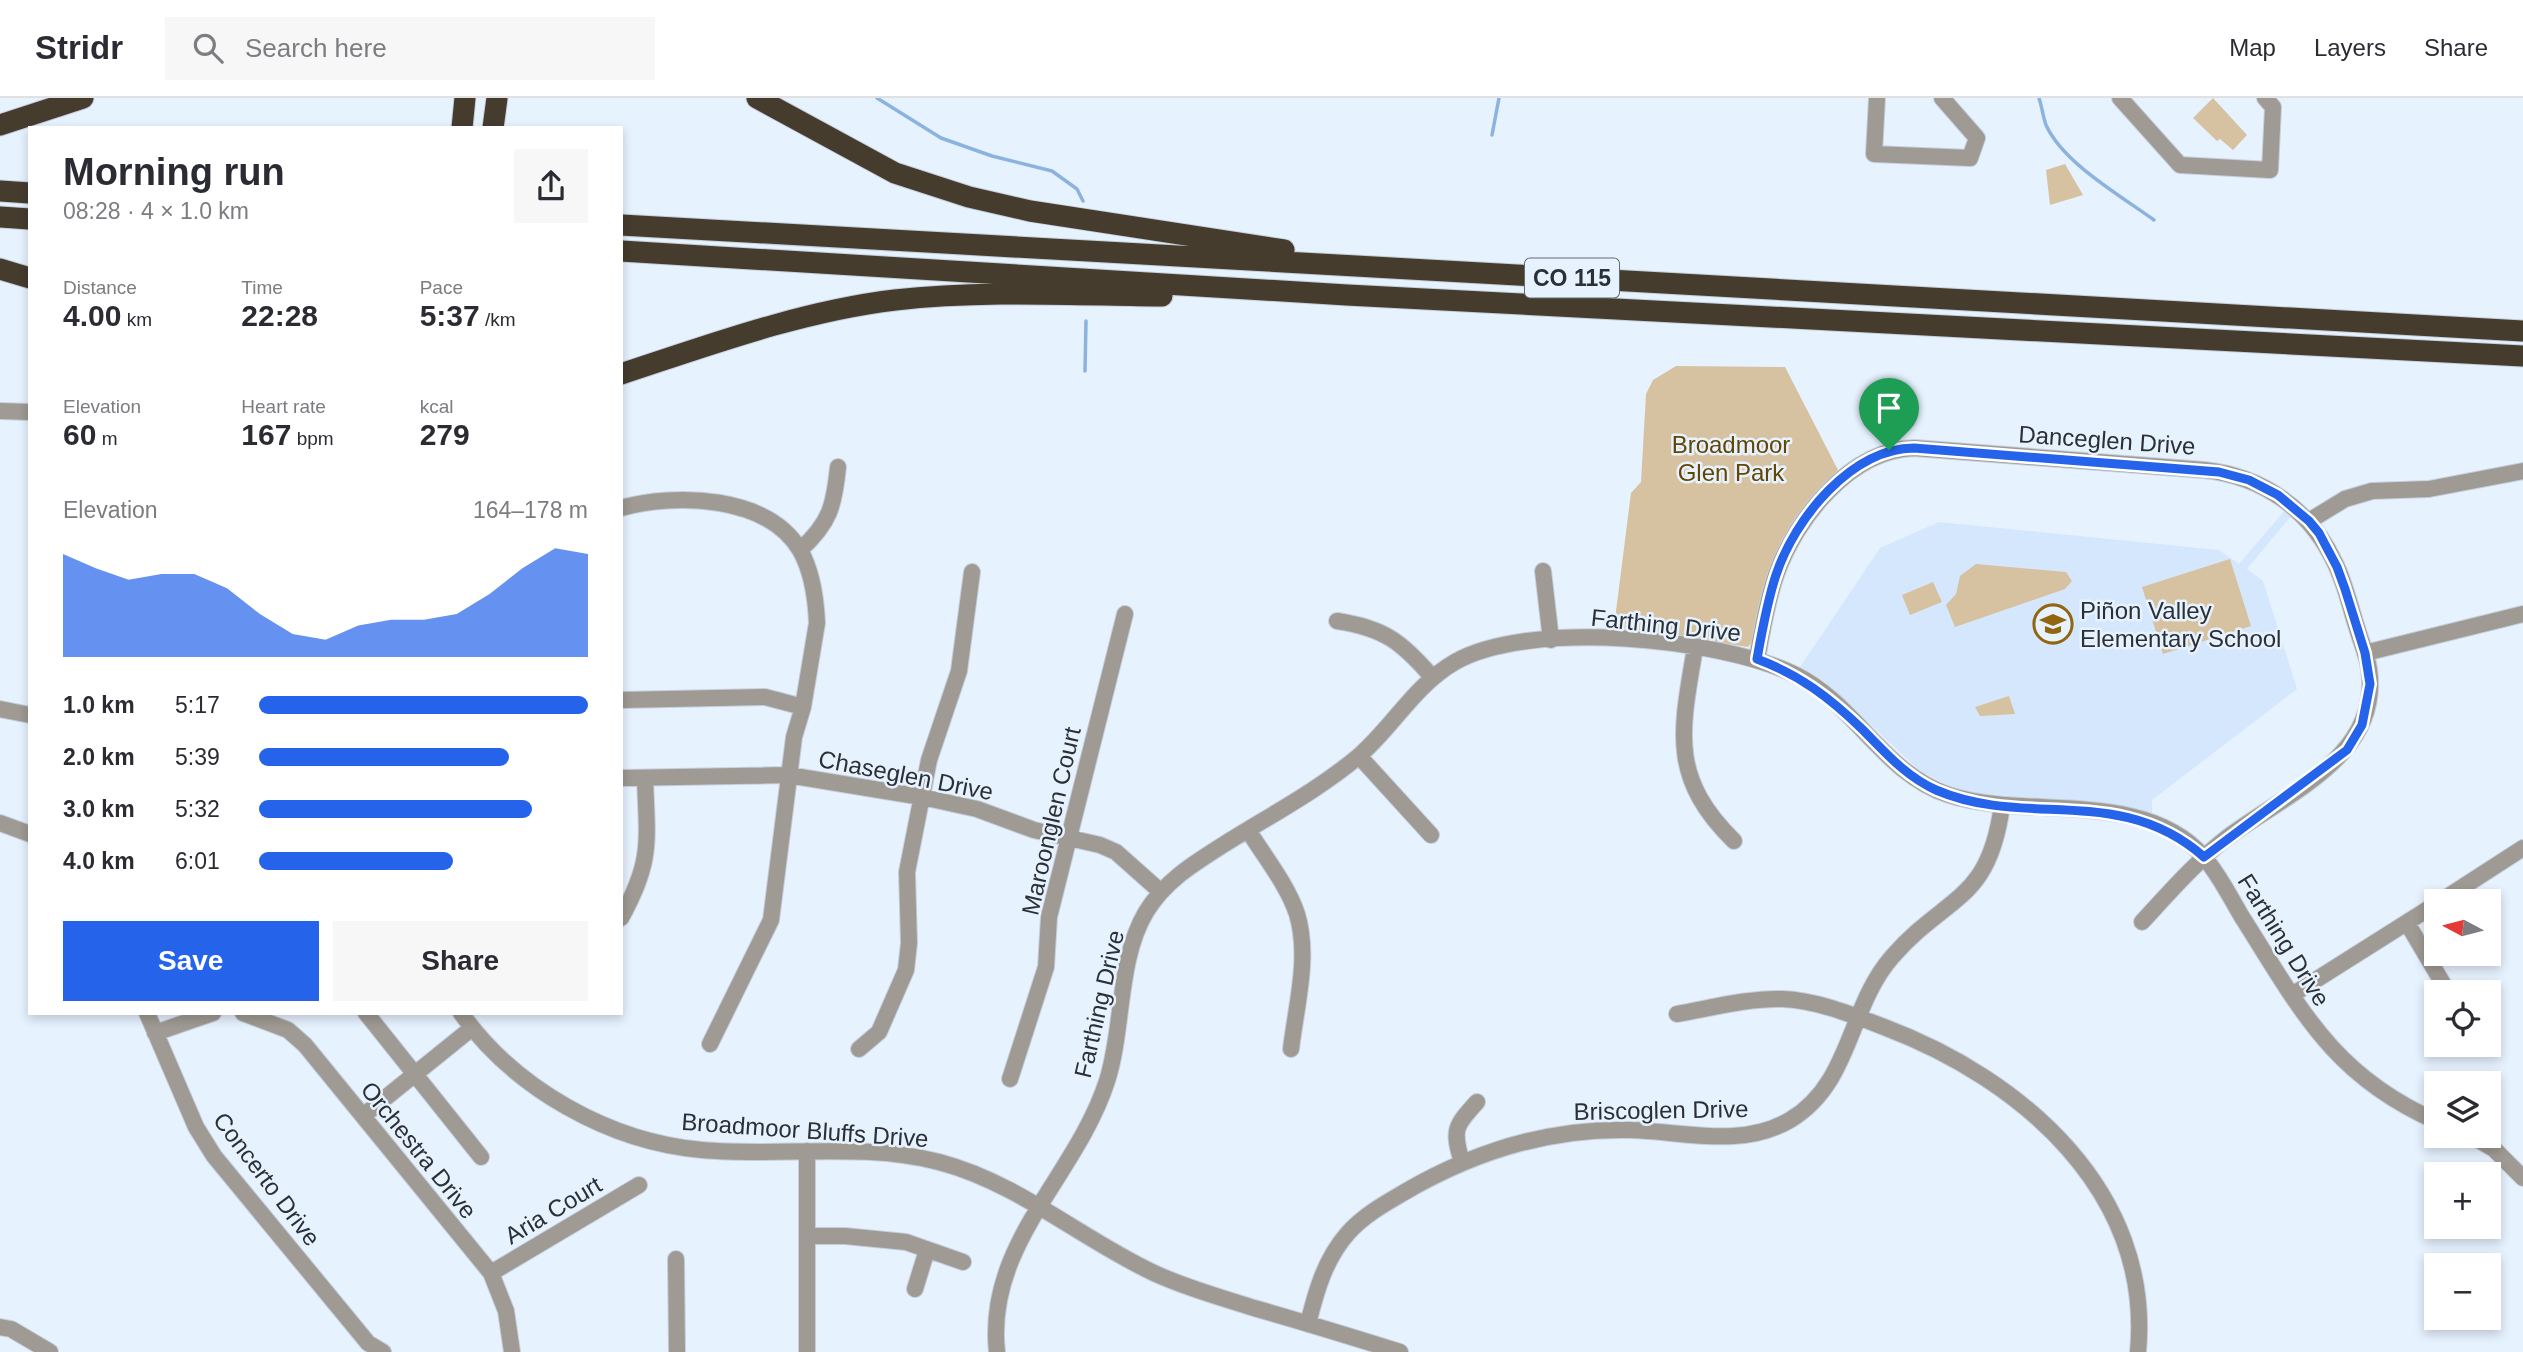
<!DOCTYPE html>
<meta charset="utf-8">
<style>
:root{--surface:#fff;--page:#f7f7f7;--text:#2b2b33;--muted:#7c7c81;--line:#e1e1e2;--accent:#2563eb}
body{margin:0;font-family:Arial,sans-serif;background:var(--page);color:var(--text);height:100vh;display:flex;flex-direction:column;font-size:26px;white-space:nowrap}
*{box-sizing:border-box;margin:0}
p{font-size:23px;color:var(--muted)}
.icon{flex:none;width:38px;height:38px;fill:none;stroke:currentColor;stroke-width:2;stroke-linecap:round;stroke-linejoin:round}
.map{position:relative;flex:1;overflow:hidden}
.details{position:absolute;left:28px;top:28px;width:595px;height:889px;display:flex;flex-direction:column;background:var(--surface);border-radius:0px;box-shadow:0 4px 10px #0003}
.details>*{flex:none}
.needle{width:46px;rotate:277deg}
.fabs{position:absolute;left:2424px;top:791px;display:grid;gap:14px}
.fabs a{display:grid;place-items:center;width:77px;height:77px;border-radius:0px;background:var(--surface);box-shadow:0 4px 10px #0003;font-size:35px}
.pin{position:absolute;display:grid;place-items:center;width:60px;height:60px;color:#fff;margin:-72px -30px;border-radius:50% 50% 50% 0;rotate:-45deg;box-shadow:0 0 7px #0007}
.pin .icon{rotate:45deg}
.round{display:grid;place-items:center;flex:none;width:74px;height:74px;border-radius:0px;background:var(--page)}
.summary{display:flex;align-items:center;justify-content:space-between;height:119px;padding:0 35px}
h1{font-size:38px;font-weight:600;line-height:52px}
.stats{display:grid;grid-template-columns:repeat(3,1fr);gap:10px;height:119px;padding:7px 35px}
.stats div{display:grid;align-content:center}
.stats b{font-size:30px;font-weight:600}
.stats small{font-size:19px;font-weight:400}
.stats p{font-size:19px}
.chart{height:196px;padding:14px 35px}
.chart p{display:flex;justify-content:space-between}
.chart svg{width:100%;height:126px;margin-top:7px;fill:var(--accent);opacity:.7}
.button{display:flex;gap:14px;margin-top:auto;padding:14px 35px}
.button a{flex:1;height:80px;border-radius:0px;background:var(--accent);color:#fff;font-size:28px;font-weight:600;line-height:80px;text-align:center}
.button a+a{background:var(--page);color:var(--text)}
ul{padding:0 35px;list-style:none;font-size:23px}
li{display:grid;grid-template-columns:112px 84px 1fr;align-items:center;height:52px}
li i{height:18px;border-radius:9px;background:var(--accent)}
header{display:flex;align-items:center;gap:42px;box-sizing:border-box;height:98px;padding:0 35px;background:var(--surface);border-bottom:2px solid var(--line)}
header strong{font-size:33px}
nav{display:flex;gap:38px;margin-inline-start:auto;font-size:24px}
.search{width:490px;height:63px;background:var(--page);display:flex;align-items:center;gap:18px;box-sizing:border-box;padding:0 24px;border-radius:0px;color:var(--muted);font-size:26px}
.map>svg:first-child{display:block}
.built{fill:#d5e7fd}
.green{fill:#d6c1a0}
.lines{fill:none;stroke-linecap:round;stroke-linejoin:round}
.stream{stroke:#8cb3de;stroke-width:3.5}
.minor-casing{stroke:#c5cfdb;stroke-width:18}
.highway-casing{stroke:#c5cfdb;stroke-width:23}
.minor{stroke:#9f9a93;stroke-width:16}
.highway{stroke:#453c2e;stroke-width:21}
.route-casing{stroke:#fff;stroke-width:14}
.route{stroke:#2563eb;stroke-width:9}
.labels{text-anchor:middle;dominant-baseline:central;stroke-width:5;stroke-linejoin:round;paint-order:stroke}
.shield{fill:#e7f2ff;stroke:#636a72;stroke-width:2}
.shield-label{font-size:23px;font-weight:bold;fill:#2b3036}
.street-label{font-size:24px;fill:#2b3036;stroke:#e7f2ff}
.park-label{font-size:24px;fill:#644504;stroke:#e7f2ff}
.poi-label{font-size:24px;fill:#2b3036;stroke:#e7f2ff;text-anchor:start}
</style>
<header>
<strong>Stridr</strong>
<div class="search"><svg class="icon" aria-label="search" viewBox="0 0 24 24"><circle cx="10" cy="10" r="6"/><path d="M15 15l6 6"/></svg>Search here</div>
<nav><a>Map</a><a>Layers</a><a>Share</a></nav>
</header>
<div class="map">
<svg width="2523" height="1254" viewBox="0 0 2523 1254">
<rect width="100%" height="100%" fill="#e7f2ff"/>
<path class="built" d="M2286,411L2292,417L2247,471L2263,483L2297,591L2152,702V715L2112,706L1975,695L1954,690L1920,673L1825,584L1800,569L1880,450L1939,424L2219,452L2239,466Z"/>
<path class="green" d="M2213,0L2247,37L2233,52L2220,41L2217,43L2193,20Z
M2065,66L2083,97L2050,107L2046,72Z
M1676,268L1785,269L1838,372C1810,403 1782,434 1768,475C1760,497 1757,522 1752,544L1748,549L1614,529L1631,395L1641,384L1646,296L1653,282Z
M2230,461L2251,528L2163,556L2142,489Z
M1976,466L2066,474L2072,483L2065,491L1955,529L1946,507L1956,496L1960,478Z
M1933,484L1942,504L1910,517L1902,497Z
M2009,598L2015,616L1980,618L1975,609Z"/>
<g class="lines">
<path class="stream" d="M877,0L941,40L992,58L1052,73L1077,91L1083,103
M2039,0C2042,9 2043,19 2046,27C2063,65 2121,98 2154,122
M1492,37L1499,0
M1085,273L1086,223"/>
<g class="minor-casing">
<path id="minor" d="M1877,0L1874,56L1970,60L1977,40L1942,0
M2120,0L2180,67L2270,72L2273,9L2265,0
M0,313L30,314
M621,410C675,395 767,397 800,452C812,473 816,502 817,525L803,609L794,639L771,822L710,946
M2309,423L2345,401L2372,393L2429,391L2523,373
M800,452C830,425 834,408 838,369
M1543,473L1551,542
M1337,523C1384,530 1402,544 1432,579
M1695,550C1681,633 1669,679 1734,743
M2365,555L2523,516
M1757,561C1762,533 1767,503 1776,477C1796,420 1850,352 1914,350L2204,372C2262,378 2310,411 2335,465C2345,485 2350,509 2357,530C2361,544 2367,557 2369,571C2382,660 2282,697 2224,742C2194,766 2168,796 2142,824
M621,602L765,599L803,609
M0,611L30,617
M1359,658L1431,737
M621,680L788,677L922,699L977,711L1034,732L1100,747L1116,754L1161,794
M0,725L30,736
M1248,732C1264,758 1287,786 1297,816C1310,859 1296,908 1291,951
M2441,803L2523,750
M621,820C653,762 647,743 645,680
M2407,825L2448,894
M2292,897L2436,806
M147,915L196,1029L214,1058L368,1245L383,1254
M243,915L288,932L305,947L491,1175L506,1213L512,1254
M366,915L481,1059
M461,915C515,991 610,1044 702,1052C781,1059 862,1044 939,1064C1019,1085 1081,1141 1154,1175C1186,1190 1220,1199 1254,1210C1303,1224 1352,1239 1400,1254
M1677,916C1711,910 1748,900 1782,901C1816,902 1853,917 1884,929C2022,981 2153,1094 2138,1254
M155,935L213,915
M859,951L879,934L906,872L909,845L907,774L929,662L959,573L972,474
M1010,981L1046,869L1049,819L1125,516
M363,1018L472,930
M2472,1038L2494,1051L2523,1080
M807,1053V1254
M1462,1064C1452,1032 1455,1028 1477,1004
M807,1138H845L906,1144L963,1164
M676,1161L677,1254
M491,1175L639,1087
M915,1191L927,1152
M1308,1226C1316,1193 1325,1161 1348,1135C1363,1118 1384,1106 1403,1095C1473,1054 1548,1030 1629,1032C1683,1033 1741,1051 1790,1022C1852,985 1848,909 1892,859C1947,796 1989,805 2002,707
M0,1229L11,1231L50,1254
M997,1254C985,1146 1076,1079 1107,983C1124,930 1117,863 1146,814C1165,783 1193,766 1223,747C1269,718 1319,692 1360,657C1394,627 1415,587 1455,564C1531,521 1720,540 1796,577C1855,606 1884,676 1949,697C2027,722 2143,690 2203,758C2219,776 2230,799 2242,819C2300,910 2332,977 2436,1023"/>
</g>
<g class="highway-casing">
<path id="highway" d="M757,0L895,75L969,99L1030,113L1284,152
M0,27L83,0
M462,30L465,0
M493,30L497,0
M0,93L30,95
M0,119L30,121
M621,127L2523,233
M621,153L1347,197L2523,258
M0,171L30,180
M621,276C709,247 802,213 895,202C983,192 1073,197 1162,198"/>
</g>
<use href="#minor" class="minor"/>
<use href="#highway" class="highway"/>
</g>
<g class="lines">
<g class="route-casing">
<path id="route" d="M1914,350L2219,374L2249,382L2278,397L2309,423L2319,435L2337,469L2345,491L2365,555L2370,586L2362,627L2347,652L2204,759C2120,685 2027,731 1936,692C1905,678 1885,654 1862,631C1830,600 1800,577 1757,561C1762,533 1767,504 1776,477C1795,420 1851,351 1914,350Z"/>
</g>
<use href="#route" class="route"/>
</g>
<defs>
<g id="school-ring" transform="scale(2.0125)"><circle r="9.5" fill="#e7f2ff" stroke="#91660f" stroke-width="1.5"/><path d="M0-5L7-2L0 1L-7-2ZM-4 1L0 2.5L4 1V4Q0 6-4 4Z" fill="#91660f"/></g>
</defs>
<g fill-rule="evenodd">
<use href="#school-ring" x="2053" y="526"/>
</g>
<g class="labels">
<rect class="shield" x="1525" y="160.5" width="94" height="39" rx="5"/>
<g class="shield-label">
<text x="1572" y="180">CO 115</text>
</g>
<g class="street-label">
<text transform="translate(2107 342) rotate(4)">Danceglen Drive</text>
<text transform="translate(1666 527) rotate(6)">Farthing Drive</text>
<text transform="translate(906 677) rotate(11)">Chaseglen Drive</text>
<text transform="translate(1051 723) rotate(-77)">Maroonglen Court</text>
<text transform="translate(2284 842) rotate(58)">Farthing Drive</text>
<text transform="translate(1099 906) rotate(-77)">Farthing Drive</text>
<text transform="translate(1661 1012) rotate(-1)">Briscoglen Drive</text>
<text transform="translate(805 1032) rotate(4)">Broadmoor Bluffs Drive</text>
<text transform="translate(419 1052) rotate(51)">Orchestra Drive</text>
<text transform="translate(267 1081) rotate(53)">Concerto Drive</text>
<text transform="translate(553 1112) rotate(-31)">Aria Court</text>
</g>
<g class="park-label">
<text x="1731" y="346">Broadmoor<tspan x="1731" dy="28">Glen Park</tspan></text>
</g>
<g class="poi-label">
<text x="2080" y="512">Piñon Valley<tspan x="2080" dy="28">Elementary School</tspan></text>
</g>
</g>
</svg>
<div class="fabs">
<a><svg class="needle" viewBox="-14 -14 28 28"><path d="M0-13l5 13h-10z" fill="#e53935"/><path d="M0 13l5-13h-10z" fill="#7c7c81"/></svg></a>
<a><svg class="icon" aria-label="locate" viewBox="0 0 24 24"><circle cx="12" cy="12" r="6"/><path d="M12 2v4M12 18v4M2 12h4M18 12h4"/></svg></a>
<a><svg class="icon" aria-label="layers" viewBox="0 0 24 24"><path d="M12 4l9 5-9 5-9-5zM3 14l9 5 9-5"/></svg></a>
<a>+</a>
<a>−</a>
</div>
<div class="pin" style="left:1889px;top:352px;background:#1e9e55"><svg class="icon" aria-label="arrive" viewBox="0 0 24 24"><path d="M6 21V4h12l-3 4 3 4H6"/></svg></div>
<section class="details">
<div class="summary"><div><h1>Morning run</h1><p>08:28 · 4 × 1.0 km</p></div><a class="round"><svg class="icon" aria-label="share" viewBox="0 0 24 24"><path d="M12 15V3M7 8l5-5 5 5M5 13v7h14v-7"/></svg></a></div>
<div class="stats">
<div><p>Distance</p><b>4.00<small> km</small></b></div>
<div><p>Time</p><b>22:28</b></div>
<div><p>Pace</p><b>5:37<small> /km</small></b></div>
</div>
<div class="stats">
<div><p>Elevation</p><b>60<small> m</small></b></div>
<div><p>Heart rate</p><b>167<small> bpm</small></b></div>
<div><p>kcal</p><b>279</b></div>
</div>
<div class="chart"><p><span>Elevation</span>164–178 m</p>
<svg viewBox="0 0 160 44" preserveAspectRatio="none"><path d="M0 44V8L10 13L20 17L30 15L40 15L50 20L60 29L70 36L80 38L90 33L100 31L110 31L120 29L130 22L140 13L150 6L160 8V44z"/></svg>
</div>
<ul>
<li><b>1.0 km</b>5:17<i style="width:100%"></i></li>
<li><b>2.0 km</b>5:39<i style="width:76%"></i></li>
<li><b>3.0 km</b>5:32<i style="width:83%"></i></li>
<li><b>4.0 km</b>6:01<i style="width:59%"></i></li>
</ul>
<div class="button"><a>Save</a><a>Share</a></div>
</section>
</div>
